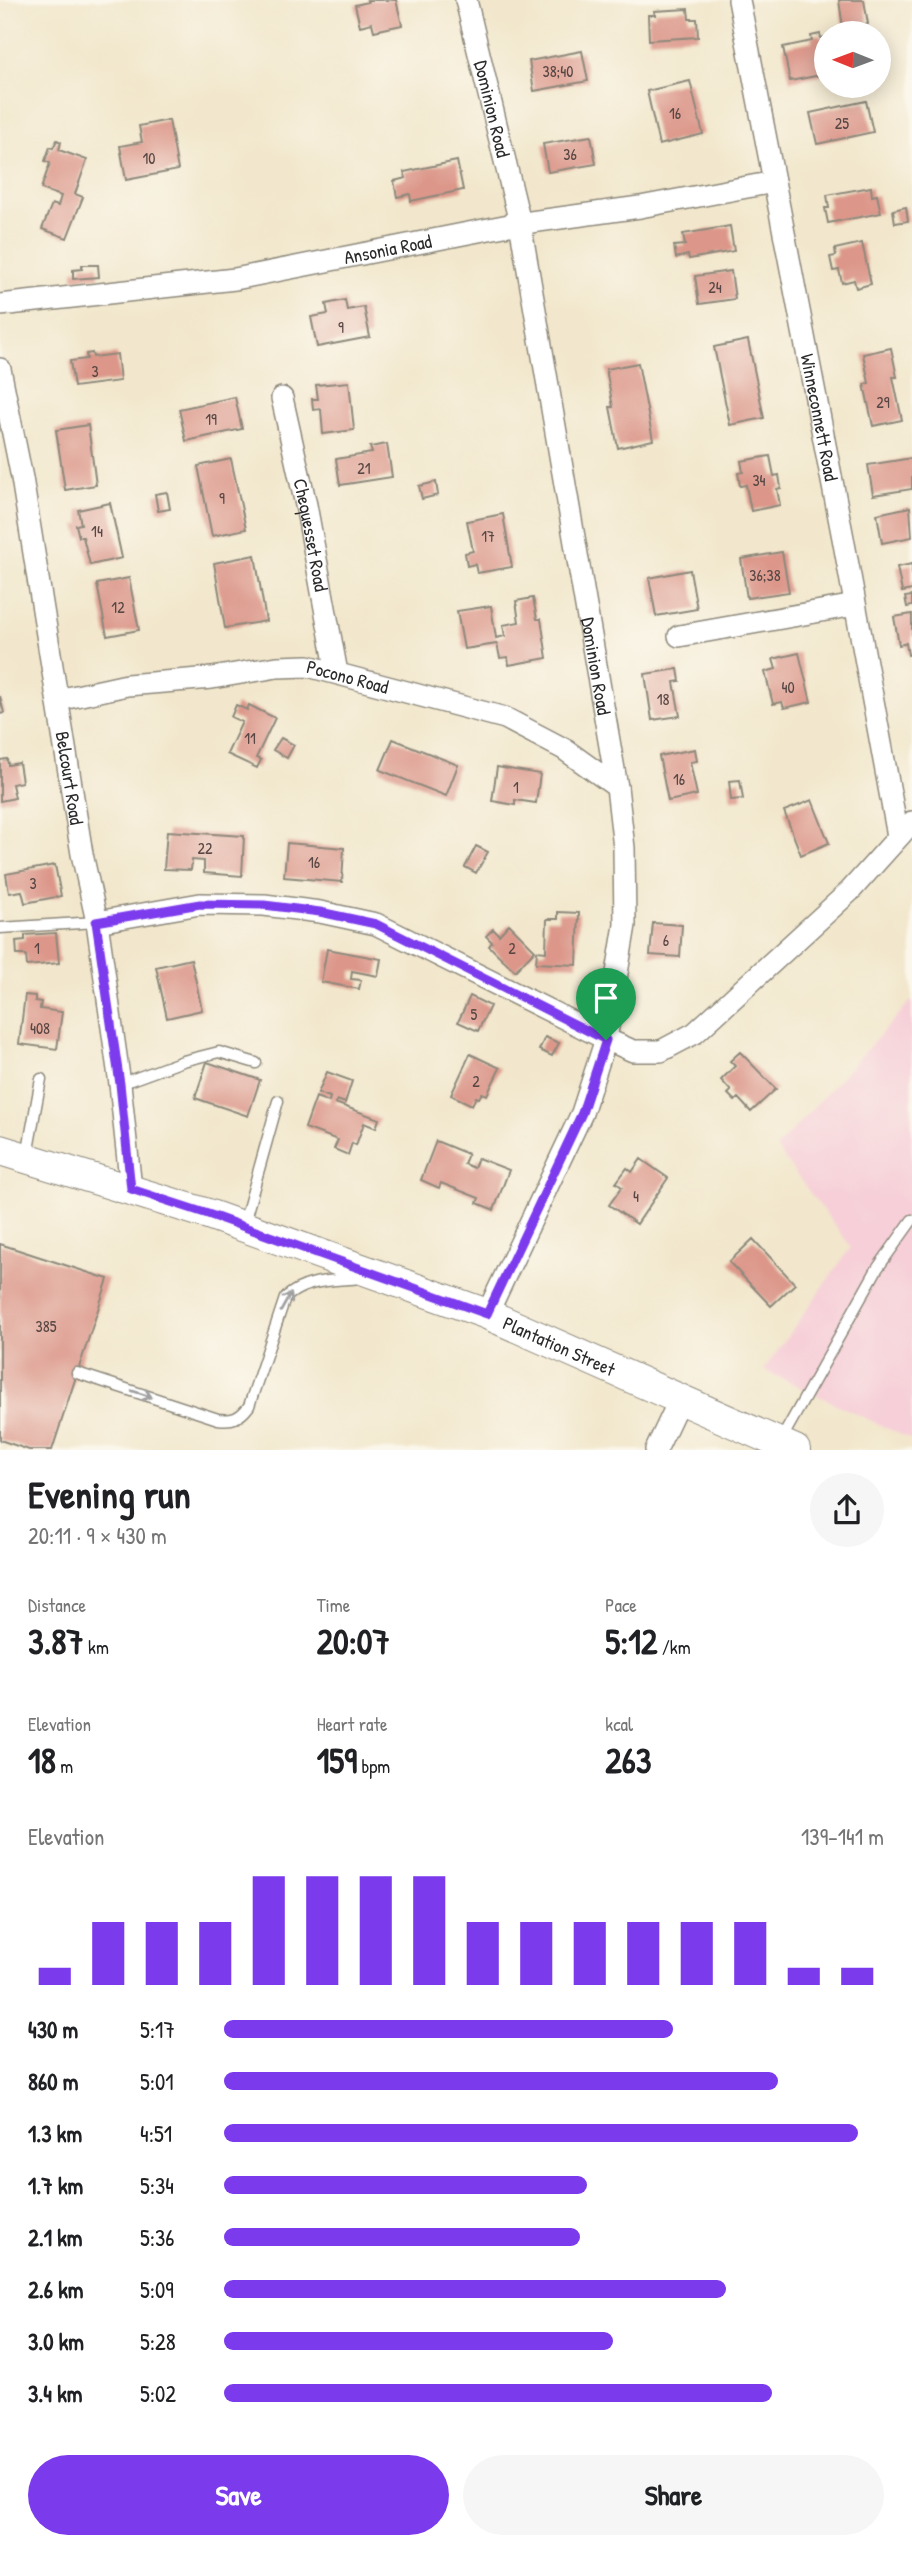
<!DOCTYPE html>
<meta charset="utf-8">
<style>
:root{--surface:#fff;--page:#f6f6f6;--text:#202124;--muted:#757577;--accent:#7c3aed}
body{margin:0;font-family:"Patrick Hand",sans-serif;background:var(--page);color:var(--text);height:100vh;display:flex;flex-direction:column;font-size:26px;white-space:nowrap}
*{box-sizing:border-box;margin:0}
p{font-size:23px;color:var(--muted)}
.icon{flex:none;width:38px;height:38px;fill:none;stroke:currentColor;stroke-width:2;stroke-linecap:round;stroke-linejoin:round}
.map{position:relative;height:1450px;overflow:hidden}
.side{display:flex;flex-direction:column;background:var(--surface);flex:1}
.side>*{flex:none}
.needle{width:46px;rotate:271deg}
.fabs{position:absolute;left:814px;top:21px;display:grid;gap:14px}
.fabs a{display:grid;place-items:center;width:77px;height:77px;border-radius:50%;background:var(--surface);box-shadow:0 4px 18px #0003;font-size:35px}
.pin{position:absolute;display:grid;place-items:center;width:60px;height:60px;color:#fff;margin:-72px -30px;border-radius:50% 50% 50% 0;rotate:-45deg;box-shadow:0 0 7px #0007}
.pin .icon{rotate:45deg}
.round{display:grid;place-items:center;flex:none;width:74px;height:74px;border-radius:37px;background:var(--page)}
.overview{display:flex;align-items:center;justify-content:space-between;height:119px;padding:0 28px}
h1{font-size:38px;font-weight:800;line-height:52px}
.stats{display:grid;grid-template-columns:repeat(3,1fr);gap:10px;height:119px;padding:7px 28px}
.stats div{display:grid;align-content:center}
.stats b{font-size:35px;font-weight:800}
.stats small{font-size:19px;font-weight:400}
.stats p{font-size:19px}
.chart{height:196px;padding:14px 28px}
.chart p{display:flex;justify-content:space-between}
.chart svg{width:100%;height:126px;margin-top:7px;stroke:var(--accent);stroke-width:6}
.cta{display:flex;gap:14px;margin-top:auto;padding:14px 28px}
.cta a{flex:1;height:80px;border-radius:42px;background:var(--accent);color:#fff;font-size:28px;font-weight:800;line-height:80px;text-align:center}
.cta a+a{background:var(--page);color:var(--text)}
ul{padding:0 28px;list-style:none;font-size:23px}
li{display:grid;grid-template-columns:112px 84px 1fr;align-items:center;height:52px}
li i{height:18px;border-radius:9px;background:var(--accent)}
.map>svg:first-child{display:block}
.built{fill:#f6cfd8}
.building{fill:#dc978a}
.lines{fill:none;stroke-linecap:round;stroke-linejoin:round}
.service-casing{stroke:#8e897c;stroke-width:13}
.minor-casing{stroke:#8e897c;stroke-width:24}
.secondary-casing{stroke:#8e897c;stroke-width:32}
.service{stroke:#fff;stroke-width:10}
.minor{stroke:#fff;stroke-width:21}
.secondary{stroke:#fff;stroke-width:30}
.oneway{stroke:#a0a0a0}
.route-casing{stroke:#fff;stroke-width:14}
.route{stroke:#7c3aed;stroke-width:9}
.labels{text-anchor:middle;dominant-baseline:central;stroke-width:5;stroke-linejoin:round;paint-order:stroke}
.number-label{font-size:16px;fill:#574643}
.street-label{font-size:19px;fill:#2b2b2b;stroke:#fbf7ec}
</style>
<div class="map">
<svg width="912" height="1450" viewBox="0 0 912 1450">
<rect width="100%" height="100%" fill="#fbf7ec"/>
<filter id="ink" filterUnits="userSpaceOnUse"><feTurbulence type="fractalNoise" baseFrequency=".0143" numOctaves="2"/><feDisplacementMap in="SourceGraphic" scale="14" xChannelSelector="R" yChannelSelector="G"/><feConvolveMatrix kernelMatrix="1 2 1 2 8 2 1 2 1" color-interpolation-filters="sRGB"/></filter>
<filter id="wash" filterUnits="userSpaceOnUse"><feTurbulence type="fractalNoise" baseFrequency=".00686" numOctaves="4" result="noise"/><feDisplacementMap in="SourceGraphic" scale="28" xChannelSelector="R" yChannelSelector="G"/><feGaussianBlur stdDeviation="1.57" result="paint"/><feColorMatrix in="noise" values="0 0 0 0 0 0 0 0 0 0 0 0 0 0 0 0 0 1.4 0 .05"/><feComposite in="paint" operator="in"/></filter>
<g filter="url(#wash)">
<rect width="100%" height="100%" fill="#f2e7cc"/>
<path class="built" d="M912,1000V1440L764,1370L851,1247L776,1148Z"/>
<g id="blocks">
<path class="building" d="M367,0H396L402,25L374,31L372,23L360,26L355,5L368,2Z
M839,0H864L868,24L843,28Z
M688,9L689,19H697L698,37L649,40L648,15H655L654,11Z
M820,34L821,38L826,37V74L790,81L783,47L812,41L811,36Z
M582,51L588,81L534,91L529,61Z
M690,81L703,134L659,145L647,91Z
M866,101L873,132L817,144L810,113Z
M169,120L178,170L126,180L120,146L142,142L139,126Z
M591,136L596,164L548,172L543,144Z
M57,140L61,142L59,150L87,160L75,194L83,197L67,238L42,229L52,204L58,206L61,196L41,189L50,163L45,161L50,147L53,148Z
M457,161L463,190L411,201L410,194L397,197L394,181L406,178L404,172Z
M871,187L872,196L877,195L881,213L828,223L825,208H829L827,195Z
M906,207L908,221L895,223L893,210Z
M730,226L734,251L689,259L688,255L676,258L674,246L685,245L683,234Z
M862,243L871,284L856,288L854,280L842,283L839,270L833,271L830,257L836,256L835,249Z
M82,265H98L99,277L73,279V270L82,269Z
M731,271L735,299L699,304L695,276Z
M345,300L347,310L364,307L370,337L317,347L311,317L328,314L326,304Z
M748,340L764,418L730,425L714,347Z
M891,348L897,377H893L902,420L873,426L864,384L869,383L863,354Z
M92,353L93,357L117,354L120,381L74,387L70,361L87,359L86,354Z
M638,363L653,440L618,448L610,407H613L606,369Z
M349,382L354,430L323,434L321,409L313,410L312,399H318L316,385Z
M235,397L242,429L186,441L179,409Z
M88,425L96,485L65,490L56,430Z
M387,444L392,477L340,485L336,459L372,453L370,447Z
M770,456L774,476L779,475L781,488L777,489L780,505L751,511L746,485L740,486L738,473L743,472L741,461Z
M912,458V489L873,495L868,465Z
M231,459L246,529L212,536L198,466Z
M436,482L438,495L422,499L419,486Z
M167,492L170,509L158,511L155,494Z
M110,503L122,558L90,565L83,537H79L76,525L81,524L78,510Z
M910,507L912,537L882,543L877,514Z
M503,514L512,567L477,573L475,564L467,566L465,553L473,551L467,521Z
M782,552L789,592L747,598L741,559Z
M255,555L266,621L225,628L214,563Z
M912,564V590L902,592L897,567Z
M690,570L697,609L656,616L649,578Z
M129,578L139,630L107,636L97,584Z
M912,596V606L907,607L905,597Z
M533,598L537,619H541L547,658L509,665L508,657L500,658L497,644L464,649L457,611L491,606L496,638L505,636L503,625L519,622L516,601Z
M912,614V654L908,655L906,643L899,645L894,617Z
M799,653L811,702L784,708L782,702L773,704L765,672L776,669L773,659Z
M678,669L680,681L674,682L680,716L652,720L645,674Z
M0,696L4,713L0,714Z
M236,705L247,710L249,705L275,718L256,758L261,760L257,768L227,754L242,722L231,717Z
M281,738L294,745L287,758L273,750Z
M393,739L458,765L446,796L380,770Z
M695,749L697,761L690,762L697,795L668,801L659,756Z
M7,759L8,765L19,763L22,782L12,784L15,798L0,801V760Z
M497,767L540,774L536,803L515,800V805L492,801Z
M740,780L743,799L731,800L729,781Z
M812,800L829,843L801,855L784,811Z
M167,831L244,836L242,876L204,873V861L192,860L191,870L164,869Z
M287,843L344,848L342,882L284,877Z
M476,846L488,852L476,873L465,867Z
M55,865L61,896L25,903L22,891L9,893L6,874Z
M558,912L579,913L577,965L536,963L537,951L546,952L547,919H558Z
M653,923L682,925L680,957L650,955Z
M509,924L535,950L515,971L489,946L492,942L486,936L493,929L499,935Z
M56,933L59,963L27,966L26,955H17L16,941L25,940V935Z
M327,949L381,959L378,976L352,971L351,979L361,980L359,989L321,982Z
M191,959L202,1010L167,1018L156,967Z
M25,995L35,996V1001L41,1002L40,1009L62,1012L57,1049L19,1044Z
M470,996L490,1006L478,1031L458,1022Z
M545,1037L559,1043L552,1056L539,1050Z
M740,1052L776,1089L751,1112L738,1098L735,1101L728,1094L731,1091L721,1080L735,1066L730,1061Z
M470,1054L500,1068L487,1095L482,1093L479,1098L476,1097L472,1105L451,1095Z
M207,1062L260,1080L248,1116L195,1098Z
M327,1072L352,1081L345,1103L337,1100L335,1103L379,1119L376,1128L364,1123L356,1145L352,1143L348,1155L334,1149L338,1140L305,1128L316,1097L329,1102L330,1097L318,1093Z
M436,1141L468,1154L464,1164L474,1168L478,1158L509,1170L494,1210L477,1203L479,1198L441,1183L439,1188L421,1180Z
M641,1159L668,1178L637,1224L609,1205L622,1187L616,1183L627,1168L632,1172Z
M753,1239L795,1284L771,1306L729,1262Z
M0,1244L108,1279L52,1450H29L0,1440Z"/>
</g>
</g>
<g filter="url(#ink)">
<use href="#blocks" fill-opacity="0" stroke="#8e897c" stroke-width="2"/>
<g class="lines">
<g class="service-casing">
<path id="service" d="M0,928L97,922
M120,1084L183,1061L219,1052L256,1063
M27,1155L41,1079
M244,1223L278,1101
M77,1373L218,1419C233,1421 240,1418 249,1406L285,1298C306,1279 333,1281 360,1278
M781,1440L877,1269L912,1220"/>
</g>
<g class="minor-casing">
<g id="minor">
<path id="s1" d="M466,0L520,223L617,787L624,848L625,925L606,1039L582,1113L487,1314"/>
<path id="s2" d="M739,0L843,538L898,836"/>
<path id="s3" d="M0,305L235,279L509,225L640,207L774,182"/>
<path id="s4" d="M0,369L22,478L82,854L97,922L120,1084L131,1189"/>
<path id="s5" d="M282,398L306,505L337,673"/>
<path d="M679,636L855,605"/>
<path id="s6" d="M58,700L127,685L212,678L277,667L308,666L505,718L564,749L617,787"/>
<path d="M97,922L200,904L264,905L320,912L376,924L606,1039L633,1051H661L695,1033L850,891L912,822"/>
<path d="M656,1450L680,1399"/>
</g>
</g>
<g class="secondary-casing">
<g id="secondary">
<path id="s7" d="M0,1150L208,1214L487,1314L795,1450"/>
</g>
</g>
<use href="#service" class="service"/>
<use href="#minor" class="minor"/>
<use href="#secondary" class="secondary"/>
</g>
<defs><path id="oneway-shaft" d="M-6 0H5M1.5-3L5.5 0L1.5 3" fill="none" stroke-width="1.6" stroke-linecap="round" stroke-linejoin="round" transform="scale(1.75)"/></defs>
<g class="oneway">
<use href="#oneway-shaft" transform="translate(286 1302) rotate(-61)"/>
<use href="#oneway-shaft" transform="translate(142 1394) rotate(18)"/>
</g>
</g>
<g class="lines" filter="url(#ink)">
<g class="route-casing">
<path id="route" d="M200,904L264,905L320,912L376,924L606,1040L582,1113L487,1314L208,1214L131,1189L120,1084L96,922Z"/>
</g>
<use href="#route" class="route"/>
</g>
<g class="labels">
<g class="number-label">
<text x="558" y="71">38;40</text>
<text x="675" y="113">16</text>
<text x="842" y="123">25</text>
<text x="570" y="154">36</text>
<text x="149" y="158">10</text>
<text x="715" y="287">24</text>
<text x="341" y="327">9</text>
<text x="95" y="371">3</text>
<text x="883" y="402">29</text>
<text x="211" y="419">19</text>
<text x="364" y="468">21</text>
<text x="759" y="480">34</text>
<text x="222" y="498">9</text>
<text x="97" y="531">14</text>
<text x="488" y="536">17</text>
<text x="765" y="575">36;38</text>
<text x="118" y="607">12</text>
<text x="788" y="687">40</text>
<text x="663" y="699">18</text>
<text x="250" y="738">11</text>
<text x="679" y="779">16</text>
<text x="516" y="787">1</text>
<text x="205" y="848">22</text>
<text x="314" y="862">16</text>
<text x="33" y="883">3</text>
<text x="666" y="940">6</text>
<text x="37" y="948">1</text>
<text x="512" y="948">2</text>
<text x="474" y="1014">5</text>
<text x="40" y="1028">408</text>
<text x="476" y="1081">2</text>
<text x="636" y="1196">4</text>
<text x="46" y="1326">385</text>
</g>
<g class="street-label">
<text stroke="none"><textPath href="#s1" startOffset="112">Dominion Road</textPath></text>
<text stroke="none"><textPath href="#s3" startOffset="392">Ansonia Road</textPath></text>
<text stroke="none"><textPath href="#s2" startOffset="425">Winneconnett Road</textPath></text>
<text stroke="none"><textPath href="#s5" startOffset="140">Chequesset Road</textPath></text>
<text stroke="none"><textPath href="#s1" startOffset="679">Dominion Road</textPath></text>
<text stroke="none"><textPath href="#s6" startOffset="294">Pocono Road</textPath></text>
<text stroke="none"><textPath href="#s4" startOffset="415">Belcourt Road</textPath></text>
<text stroke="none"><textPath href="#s7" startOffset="593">Plantation Street</textPath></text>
</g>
</g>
</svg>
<div class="fabs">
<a><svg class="needle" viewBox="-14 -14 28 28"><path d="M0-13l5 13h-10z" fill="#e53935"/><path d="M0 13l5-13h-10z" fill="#757577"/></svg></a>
</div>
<div class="pin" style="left:606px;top:1040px;background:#1e9e55"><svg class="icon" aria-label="arrive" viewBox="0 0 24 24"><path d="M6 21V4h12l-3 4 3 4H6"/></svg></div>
</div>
<section class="side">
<div class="overview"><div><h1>Evening run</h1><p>20:11 · 9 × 430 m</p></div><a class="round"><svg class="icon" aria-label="share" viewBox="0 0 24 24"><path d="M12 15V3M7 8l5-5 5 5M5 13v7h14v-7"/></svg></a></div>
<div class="stats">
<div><p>Distance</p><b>3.87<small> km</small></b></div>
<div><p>Time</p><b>20:07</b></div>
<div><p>Pace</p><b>5:12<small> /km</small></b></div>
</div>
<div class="stats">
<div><p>Elevation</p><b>18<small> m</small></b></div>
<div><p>Heart rate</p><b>159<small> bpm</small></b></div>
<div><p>kcal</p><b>263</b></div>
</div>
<div class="chart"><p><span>Elevation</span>139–141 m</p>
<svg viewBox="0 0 160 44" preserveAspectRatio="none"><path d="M5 44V38M15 44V22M25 44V22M35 44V22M45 44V6M55 44V6M65 44V6M75 44V6M85 44V22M95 44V22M105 44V22M115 44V22M125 44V22M135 44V22M145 44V38M155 44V38"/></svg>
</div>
<ul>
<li><b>430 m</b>5:17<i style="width:68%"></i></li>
<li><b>860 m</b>5:01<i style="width:84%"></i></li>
<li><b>1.3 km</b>4:51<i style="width:96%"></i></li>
<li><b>1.7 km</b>5:34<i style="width:55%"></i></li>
<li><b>2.1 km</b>5:36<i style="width:54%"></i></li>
<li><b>2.6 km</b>5:09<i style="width:76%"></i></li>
<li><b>3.0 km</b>5:28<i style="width:59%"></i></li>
<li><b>3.4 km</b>5:02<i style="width:83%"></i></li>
</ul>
<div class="cta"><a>Save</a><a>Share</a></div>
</section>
